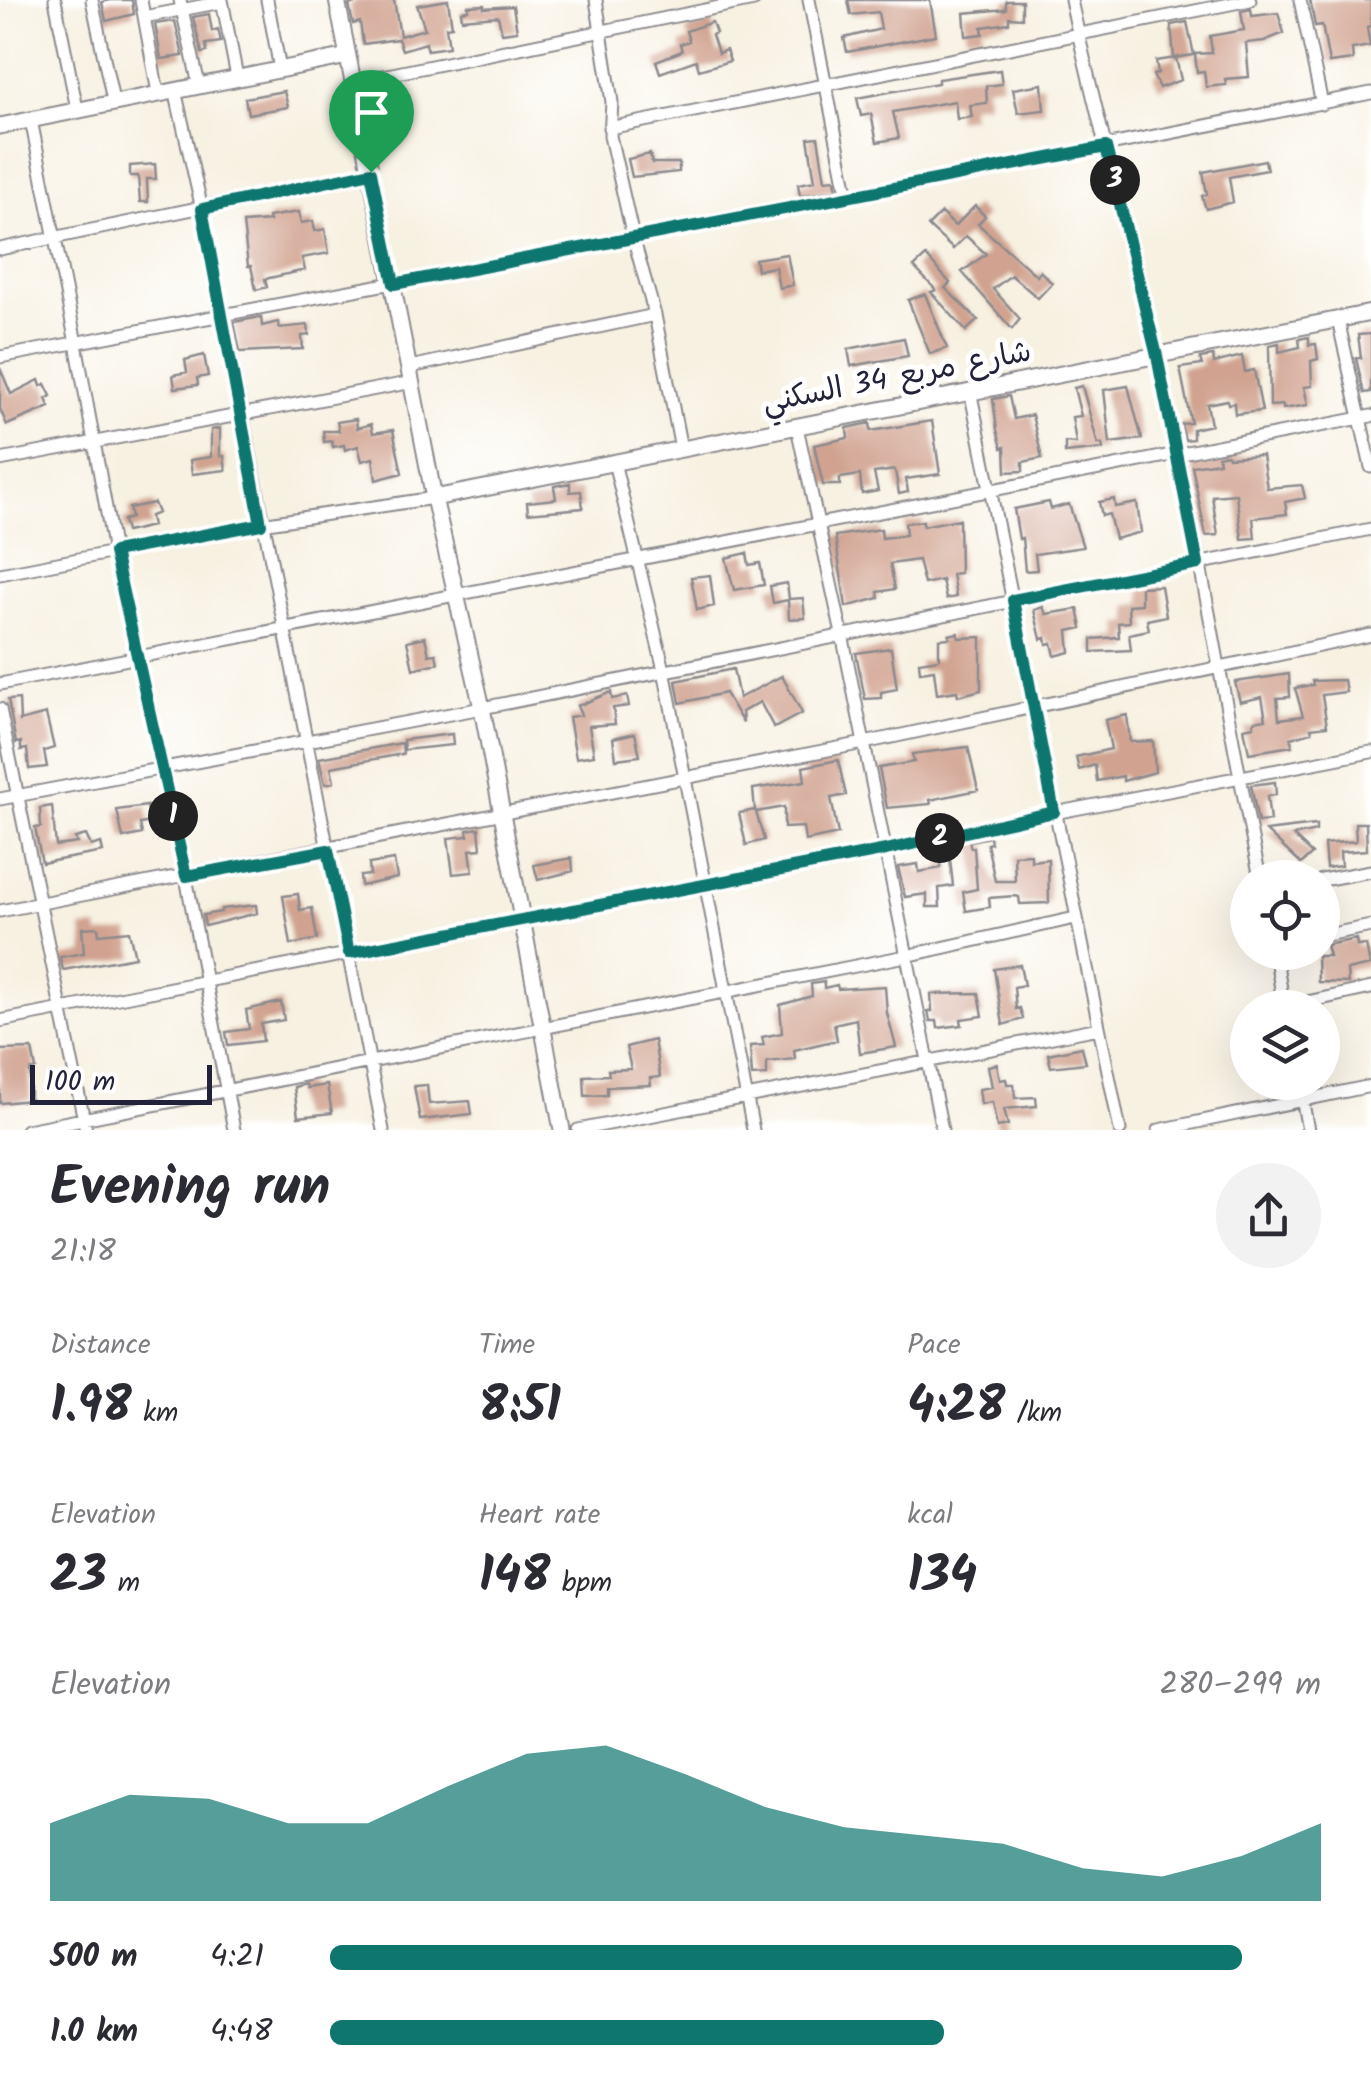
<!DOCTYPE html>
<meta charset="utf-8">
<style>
:root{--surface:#fff;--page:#f2f2f3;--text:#2b2b33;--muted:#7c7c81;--accent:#0f766e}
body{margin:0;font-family:Kalam,"Playpen Sans Arabic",sans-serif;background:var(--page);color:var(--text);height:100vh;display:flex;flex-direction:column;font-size:38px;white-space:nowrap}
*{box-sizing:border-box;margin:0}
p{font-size:32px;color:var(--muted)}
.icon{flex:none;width:55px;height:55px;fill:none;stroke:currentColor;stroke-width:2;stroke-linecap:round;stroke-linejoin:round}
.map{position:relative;height:1130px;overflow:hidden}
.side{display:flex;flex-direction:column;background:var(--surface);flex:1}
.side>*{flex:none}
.buttons{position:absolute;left:1230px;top:860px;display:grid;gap:20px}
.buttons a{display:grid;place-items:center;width:110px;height:110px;border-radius:50%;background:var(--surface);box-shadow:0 10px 40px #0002;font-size:50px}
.scale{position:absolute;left:30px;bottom:25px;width:182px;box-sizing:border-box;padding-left:10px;border:5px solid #22223b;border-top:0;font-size:28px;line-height:35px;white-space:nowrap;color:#22223b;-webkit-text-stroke:8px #fff;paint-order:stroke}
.pin{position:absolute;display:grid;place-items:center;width:85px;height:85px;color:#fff;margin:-102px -42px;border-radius:50% 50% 50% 0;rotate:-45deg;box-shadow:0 0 10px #0007}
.pin .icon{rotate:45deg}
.km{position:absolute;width:50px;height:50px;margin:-25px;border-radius:50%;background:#222;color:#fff;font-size:28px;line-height:50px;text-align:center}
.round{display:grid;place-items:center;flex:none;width:105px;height:105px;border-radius:52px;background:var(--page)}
.headline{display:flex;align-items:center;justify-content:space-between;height:170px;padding:0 50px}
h1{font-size:55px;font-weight:600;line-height:75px}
.metrics{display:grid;grid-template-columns:repeat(3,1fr);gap:15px;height:170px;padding:10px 50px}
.metrics div{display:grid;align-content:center}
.metrics b{font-size:50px;font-weight:600}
.metrics small{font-size:28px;font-weight:400}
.metrics p{font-size:28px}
.chart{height:280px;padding:20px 50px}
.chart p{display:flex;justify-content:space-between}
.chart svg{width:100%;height:180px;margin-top:10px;fill:var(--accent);opacity:.7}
ul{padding:0 50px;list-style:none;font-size:32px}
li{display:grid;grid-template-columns:160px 120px 1fr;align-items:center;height:75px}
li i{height:25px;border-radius:12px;background:var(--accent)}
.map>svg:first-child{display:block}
.building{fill:#d0a28f}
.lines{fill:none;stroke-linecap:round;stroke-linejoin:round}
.street-casing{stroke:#8c8a8e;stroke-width:15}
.secondary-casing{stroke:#8c8a8e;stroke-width:19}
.street{stroke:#fff;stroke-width:11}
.secondary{stroke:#fff;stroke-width:15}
.route-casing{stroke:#fff;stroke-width:20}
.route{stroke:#0f766e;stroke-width:12}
.labels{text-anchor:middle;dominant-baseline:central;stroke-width:10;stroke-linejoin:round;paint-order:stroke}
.street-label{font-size:30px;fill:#22223b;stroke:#fff}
</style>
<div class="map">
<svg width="1371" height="1130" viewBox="0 0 1371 1130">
<rect width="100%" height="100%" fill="#fff"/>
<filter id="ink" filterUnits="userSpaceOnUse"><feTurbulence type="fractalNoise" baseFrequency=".01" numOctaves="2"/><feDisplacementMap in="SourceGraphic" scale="20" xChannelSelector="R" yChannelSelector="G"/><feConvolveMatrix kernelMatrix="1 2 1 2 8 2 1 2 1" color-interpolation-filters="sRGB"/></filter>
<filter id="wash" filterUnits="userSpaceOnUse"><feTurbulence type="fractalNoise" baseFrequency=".0048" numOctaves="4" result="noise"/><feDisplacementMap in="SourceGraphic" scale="40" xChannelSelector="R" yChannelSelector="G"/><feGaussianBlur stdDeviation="2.25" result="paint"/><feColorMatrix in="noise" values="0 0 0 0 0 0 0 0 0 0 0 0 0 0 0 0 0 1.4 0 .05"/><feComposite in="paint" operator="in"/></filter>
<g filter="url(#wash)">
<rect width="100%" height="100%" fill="#f7f1e1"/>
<g id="blocks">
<path class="building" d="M110,0H132L134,14L106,21L102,2Z
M354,0H394L400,36L425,29L417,5L448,0L452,26L446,27L449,47L427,50L426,43L402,50L398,39L363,44L360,22L353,24L349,5L355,3Z
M848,0H930L936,35L847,52L844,38L881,29L878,12L851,15Z
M1310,0H1371V26L1367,27L1370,46L1352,49L1353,60L1329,63L1322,25L1315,26Z
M1006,1H1022V18L1009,17V23L982,27L983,34L966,36L964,13L1006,9Z
M484,5V8L513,6L517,31L502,33L498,16L462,19L461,11L468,10V6Z
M1251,9L1252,16L1278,13L1284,33L1264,41L1246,43L1249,77L1225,79L1226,85L1206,87L1204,71L1197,72L1195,54L1212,53L1210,36L1244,30L1241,11Z
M209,14L212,31L218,29L221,42L206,44L207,52L202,53L193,17Z
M175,21L183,56L161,59L155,24Z
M712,22L716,33L712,35L718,53L726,50L730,61L699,70L696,60L660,73L656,61L682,51L680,44L689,41L686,31Z
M1187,22L1194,55L1174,58L1171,25Z
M1176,58L1181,80L1159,88L1153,75L1158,73L1156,61Z
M1000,70L1002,84L986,86L987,103L970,105L972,117L957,119L955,101L893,112L899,138L877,142L871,114L861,116L857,98L938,83V79Z
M1042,84L1044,110L1018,113L1013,89Z
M284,91L288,107L248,114L245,98Z
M818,137L825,180L835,179L837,190L800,196L798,184L815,181L808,138Z
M650,154L652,163H679V172L632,177L628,159Z
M1265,160L1267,170L1229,177L1233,202L1206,209L1202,196L1207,194L1203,172Z
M155,164L156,179H147L148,202H140L138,176H130V166Z
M975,206L985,216L978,224L1037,276L1040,271L1052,283L1038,298L1011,275L993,289L1020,319L1012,329L962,272L986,254L966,236L953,249L928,226L941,213L955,226Z
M299,212L301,223L313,221L315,231L325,229L329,253L302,258L305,270L265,279L267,287L256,290L251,266H248L243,223L269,221L268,217Z
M787,254L793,285L779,288L775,267L757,270L755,259Z
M926,256L950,283L945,288L978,320L966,331L931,292L936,290L914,267Z
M925,294L947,348L930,354L908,300Z
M261,317L262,326L278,322L279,328L308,325L309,335L302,336L303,349L240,352L234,322Z
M1371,334V392L1364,393L1356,358H1361L1358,335Z
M1309,337V345L1316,344L1318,359L1311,361L1312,386L1304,387L1308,405L1283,409V405L1270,406L1269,345L1279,343V352L1300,347L1299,339Z
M904,338L908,356L851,366L848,349Z
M204,355L208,376L197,378L198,385L175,388L173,375L187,372L185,360Z
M1213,356L1214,363L1242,356L1245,372L1254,370L1262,411L1235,414L1234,403L1228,404L1227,400L1207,404L1211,425L1193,429V439L1185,440L1181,424L1191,423L1180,368L1202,365L1200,358Z
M0,368L11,394L39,380L41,386L45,384L51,396L46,399L50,407L7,425L0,409Z
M1082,386L1098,444H1102L1103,449L1065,453V442L1076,443L1072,417L1081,416L1074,388Z
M1128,386L1142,439L1110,443L1104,390Z
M1009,396L1014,419L1032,415L1042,458L1023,462V471L1006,472L1005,447L1002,448L997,430L993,399Z
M356,419L357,428L371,424L373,433L393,430L402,473L376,480L373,458L362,461L358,446L345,450L344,445L333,447L332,441L324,442L323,431H339L337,422Z
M932,421L940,474L906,479L908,492L899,494L895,470L874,473L878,491L862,494L860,475L840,478V485H823L814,445L848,438L847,428L870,423L871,431Z
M220,428V456H224L226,470L192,474L190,460L211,457V430Z
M1227,454L1228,457L1262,455L1267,488L1302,485L1305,498L1285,502L1287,514L1253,518L1255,538L1242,539L1236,494L1212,496L1218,535L1206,536L1192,466L1219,462L1218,456Z
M570,483V492L581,491L583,508L528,513L527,502L556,499L554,486Z
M1114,499L1115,507L1137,503L1141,532L1115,539L1109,514L1102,516L1099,502Z
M1049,502L1051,509L1069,504L1083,547L1035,554L1037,570L1025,571L1022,538L1019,539L1014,509Z
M154,503L158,513L150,516L152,526L126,532L123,520L131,518L129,508Z
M959,519L960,573L952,574L956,597L946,599L942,580L924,584L918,560L890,564L895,589L878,592L879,598L846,607L835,536L881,529L882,538L906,535L905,523L923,521V526Z
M747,553L749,565L760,563L764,585L734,590L726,558Z
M710,575L714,606L697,610L691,577Z
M787,583L789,599L803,598L805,618L789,619L788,600L773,603L770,586Z
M1161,586L1166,616L1147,620L1149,630L1129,634L1131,650L1092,652V639L1119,637L1118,623L1129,622L1128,605L1141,604V587Z
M1043,607L1046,614L1078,609L1082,628L1068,631L1070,652L1055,656L1052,643L1047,644L1046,638L1041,639L1034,610Z
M958,633L959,638L981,637V690L958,696L957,691L937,694L934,670L920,672L919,662L939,659V639L950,638L949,635Z
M425,637L429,655L436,654L438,663L413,669L407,641Z
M891,648L897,689L881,692V698L865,699L856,653Z
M733,669L739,698L782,676L802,713L774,728L760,702L742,712L743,723L725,693L680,703L676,681Z
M1289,674L1290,697L1277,698L1279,719L1303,716L1295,688L1313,685L1312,681L1344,680L1346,692L1322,695L1327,726L1311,728L1312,732L1291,738L1292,746L1249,753L1244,728L1254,726V721L1266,719L1262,697L1240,702L1235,682Z
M611,692L612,699L627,696L629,706L613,708L615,724L589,726L594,755L576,758L569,717L581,715L577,706Z
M19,699L20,721L46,714L54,748L44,751L47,767L29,769L27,749L21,750V742L16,743L8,700Z
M1127,715L1130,742L1153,741L1155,772L1123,781V776L1097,781L1095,765L1079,770L1076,757L1111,749L1105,720Z
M635,733L640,756L616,759L613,738Z
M452,734L453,745L404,750L403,740Z
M402,743L403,754L331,767L334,782L325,784L319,758Z
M968,747L978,790L930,800L931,804L887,808L879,768L914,762L912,754Z
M838,760L846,795L831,798L838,834L805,841L803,827L784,828V807L756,812L764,840L746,845L739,813L755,810L753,789L805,781L803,767Z
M1275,782L1276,795L1267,796L1270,821L1258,822L1251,785Z
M52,806L56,846L77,843L75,838L86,835L91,846L101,843L103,852L42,863L35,828L41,827L40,808Z
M147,806L150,822L140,824L142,834L123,838L117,810Z
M1355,823H1366L1367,850L1340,852L1341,866L1326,868L1324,844L1356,841Z
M1316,825V831L1293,836L1312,854L1301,864L1266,831Z
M479,828L481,849L470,850L473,872L453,874L448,838L468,836L467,830Z
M990,837L991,843L987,844L995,881H1015L1014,855L1031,854V861L1048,859L1049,903L1020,904L1019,897L1015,896L989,898L990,907L966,911L963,892L977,889L974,847L971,848L969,841Z
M572,858L573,871L538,880L534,865Z
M950,859L953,886L939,888L940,907H927V894L905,897L898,867L918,864L919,872L941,868V860Z
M394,860L397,878L361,886L360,876L370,875L369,864Z
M298,894L300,910L312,908L317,939L291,945L283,896Z
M256,905L257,913L205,926L203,915L221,912V909Z
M98,927L99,934L129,931L135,957L63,970L60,957L84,953L82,928Z
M1356,939L1357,946L1366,945L1370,965L1347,970L1348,983L1318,982L1317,956H1329L1326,945Z
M1020,965L1024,985L1014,987L1016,1009L1020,1008L1023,1019L1003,1025L994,969Z
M824,982V988L837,985L838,989L885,986L887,1013L896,1047L860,1053L856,1019L834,1024L837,1040L794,1050L795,1059L767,1062V1075L752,1076L750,1046L764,1045L762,1037L782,1033L780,1005L812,996L811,984Z
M979,993L983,1016L961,1019L962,1025L938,1028L937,1021H930L928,1011H932L931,994Z
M281,1002L284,1020L261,1024L263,1041L228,1045L226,1032L249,1029L246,1010Z
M654,1040L660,1077L650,1078L651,1085L607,1087V1095L585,1096L584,1076L609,1075L608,1070L631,1069L626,1047Z
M1082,1047L1086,1063L1051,1067L1048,1054Z
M32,1049L36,1069L30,1071V1100L0,1103V1050Z
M997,1064L1000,1080L1006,1079L1007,1084H1014L1015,1098L1036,1097L1037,1106L1004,1109L1008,1125L997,1127L992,1102L981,1104L979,1089L992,1087L988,1066Z
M306,1084L307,1088L327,1085L332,1113L298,1117L294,1087Z
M427,1085L429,1104L470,1101L472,1114L420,1120L414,1086Z"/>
</g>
</g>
<g filter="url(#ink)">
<use href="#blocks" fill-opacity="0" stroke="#8c8a8e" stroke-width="2.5"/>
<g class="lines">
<g class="street-casing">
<path id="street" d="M55,0L77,109
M92,0L113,101
M141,0L158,93
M180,0L199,85
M222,0L237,77
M267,0L280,69
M596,0L612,102L610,136L633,237L655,315L681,449
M809,0L848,197
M1071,0C1096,119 1130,236 1157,355C1196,528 1224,704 1260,878
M1300,0L1322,104
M144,17L222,2
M353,82L754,0
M175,90L202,209L383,1130
M31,120L76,343L114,552L186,877L234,1130
M609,128L1250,0
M0,249L371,172
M1338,320L1371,467
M0,357L848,197L1371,93
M410,367L655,315
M970,390L1120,1130
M797,427L842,634L942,1130
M0,460L413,382
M614,462L664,670L753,1130
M0,574L261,524L434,498
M0,684L1371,416
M0,709L86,1130
M0,799L482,708L1371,529
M1322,880L1371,871
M0,911L864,743L1371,635
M1322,936L1371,926
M1275,952L1284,1008
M1284,1007L1371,988
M0,1021L886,850L1054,813L1371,752
M1299,1082L1308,1130
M27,1130L906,956L1075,918
M578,1130L1099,1028
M1159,1130L1371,1086"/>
</g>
<g class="secondary-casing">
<path id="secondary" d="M337,0L434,498L482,708L562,1130
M0,126L348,56
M434,498L1371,313"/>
</g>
<use href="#street" class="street"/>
<use href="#secondary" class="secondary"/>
</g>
</g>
<g class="lines" filter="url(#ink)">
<g class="route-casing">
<path id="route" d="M1106,147L1157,356L1198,564L1013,600L1054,812L886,850L349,953L328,850L186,876L114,552L261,524L202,209L371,172L394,284Z"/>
</g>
<use href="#route" class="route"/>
</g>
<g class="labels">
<g class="street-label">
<text transform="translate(897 378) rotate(-11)">شارع مربع 34 السكني</text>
</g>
</g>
</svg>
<div class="buttons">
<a><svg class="icon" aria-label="locate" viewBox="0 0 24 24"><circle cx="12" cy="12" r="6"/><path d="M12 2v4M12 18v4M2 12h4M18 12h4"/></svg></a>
<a><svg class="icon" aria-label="layers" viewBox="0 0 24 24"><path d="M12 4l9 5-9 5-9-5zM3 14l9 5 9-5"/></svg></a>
</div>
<div class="scale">100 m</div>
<div class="pin" style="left:371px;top:172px;background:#1e9e55"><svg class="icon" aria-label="arrive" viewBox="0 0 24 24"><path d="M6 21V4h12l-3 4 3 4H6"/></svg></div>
<b class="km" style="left:173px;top:816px">1</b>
<b class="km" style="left:940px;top:838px">2</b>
<b class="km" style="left:1115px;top:180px">3</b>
</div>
<section class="side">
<div class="headline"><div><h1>Evening run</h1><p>21:18</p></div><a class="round"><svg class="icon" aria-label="share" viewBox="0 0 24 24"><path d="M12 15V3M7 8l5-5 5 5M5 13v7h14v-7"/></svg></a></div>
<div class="metrics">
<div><p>Distance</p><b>1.98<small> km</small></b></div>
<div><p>Time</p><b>8:51</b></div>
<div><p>Pace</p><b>4:28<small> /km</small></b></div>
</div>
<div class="metrics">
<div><p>Elevation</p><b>23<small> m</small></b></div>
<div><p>Heart rate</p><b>148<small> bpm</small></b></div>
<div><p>kcal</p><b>134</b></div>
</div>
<div class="chart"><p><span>Elevation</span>280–299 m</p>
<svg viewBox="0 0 160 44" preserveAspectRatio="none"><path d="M0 44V25L10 18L20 19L30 25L40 25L50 16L60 8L70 6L80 13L90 21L100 26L110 28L120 30L130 36L140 38L150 33L160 25V44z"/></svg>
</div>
<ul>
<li><b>500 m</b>4:21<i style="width:92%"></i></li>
<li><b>1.0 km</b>4:48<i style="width:62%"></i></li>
</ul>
</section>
